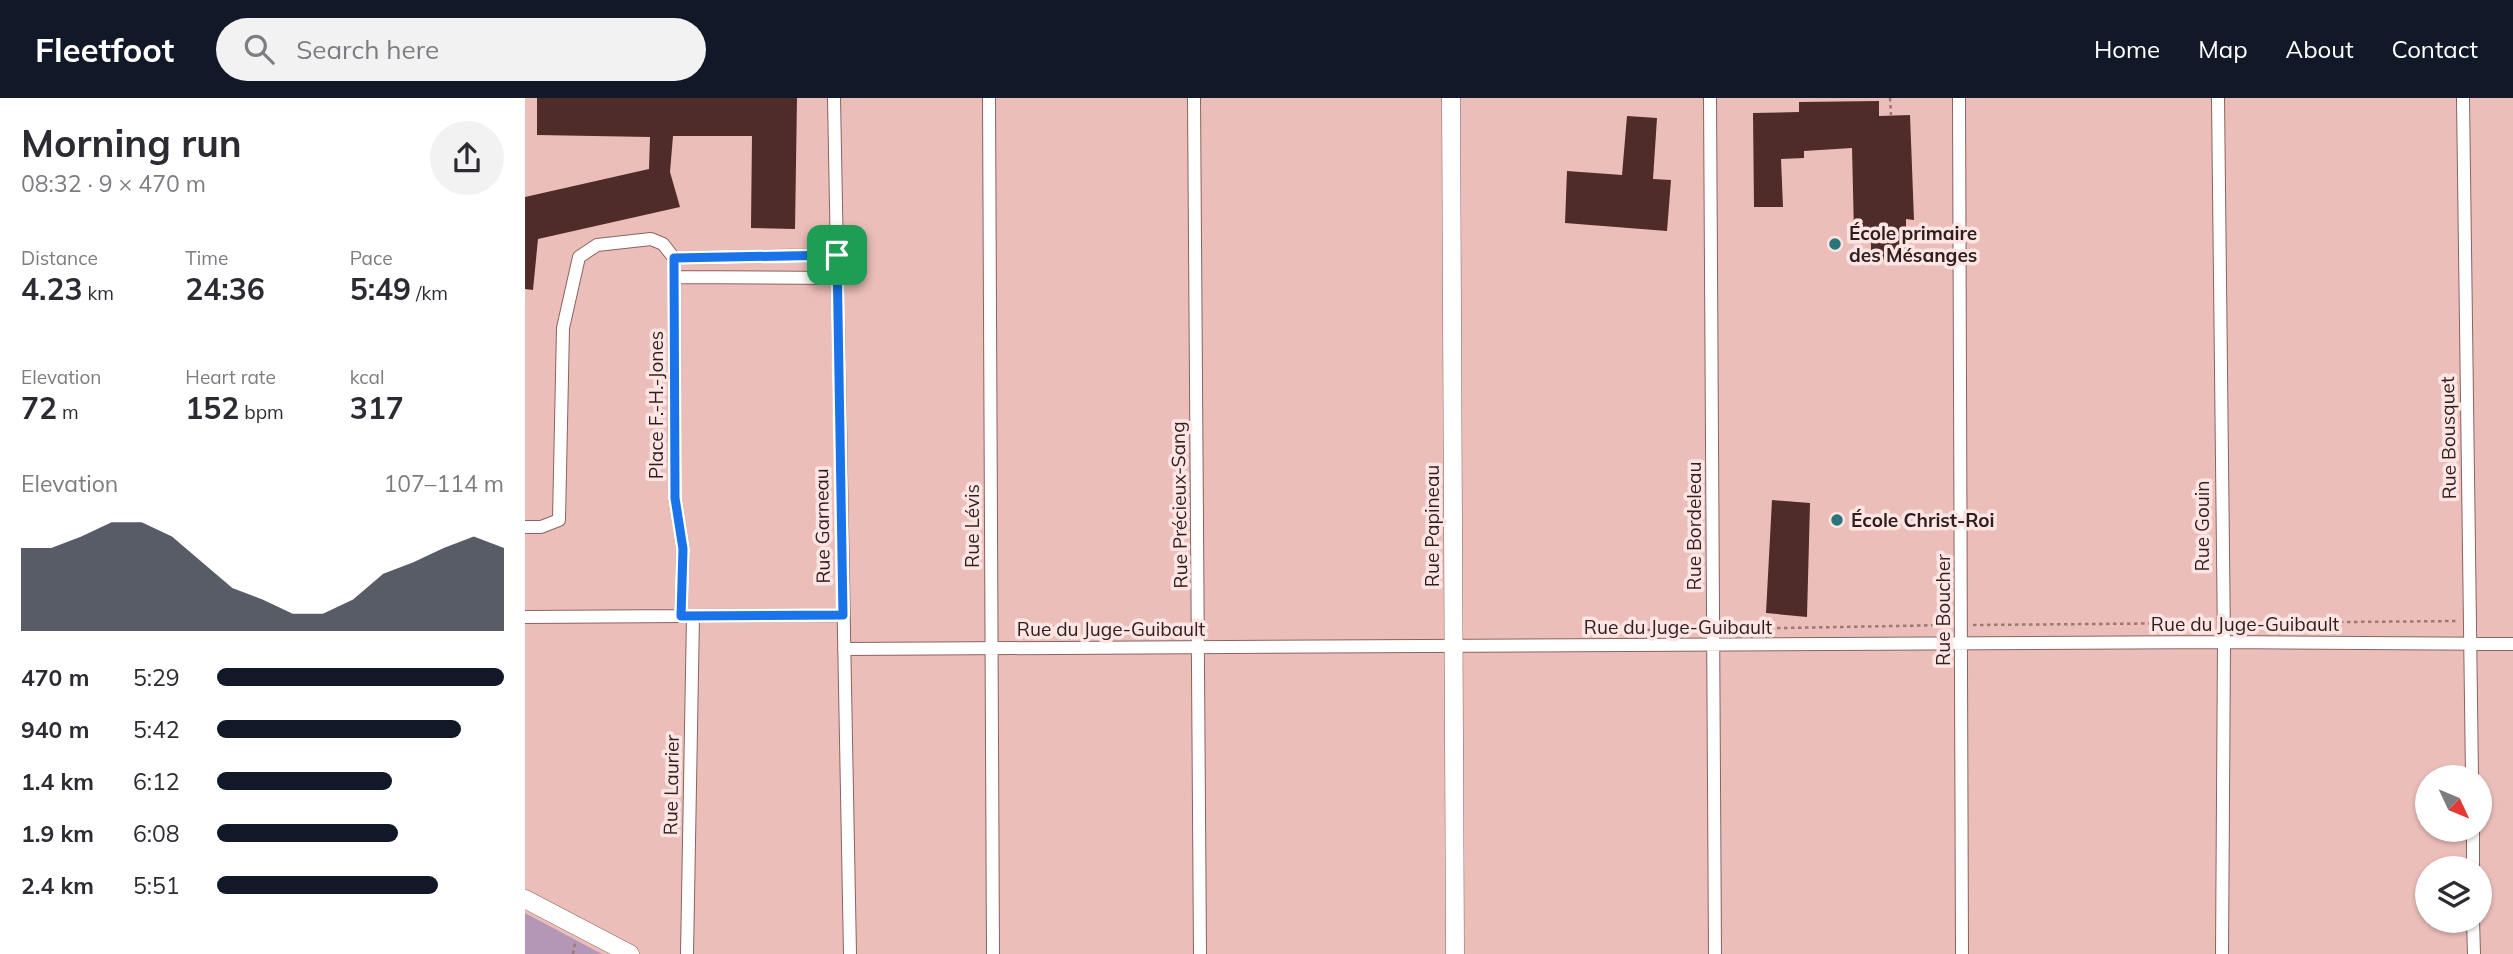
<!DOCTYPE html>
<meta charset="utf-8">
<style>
:root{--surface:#fff;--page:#f2f2f3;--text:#2b2b33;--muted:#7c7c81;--accent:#111827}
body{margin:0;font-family:Mulish,sans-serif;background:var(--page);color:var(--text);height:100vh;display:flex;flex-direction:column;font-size:26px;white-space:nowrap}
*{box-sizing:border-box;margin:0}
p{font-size:23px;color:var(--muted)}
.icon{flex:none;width:38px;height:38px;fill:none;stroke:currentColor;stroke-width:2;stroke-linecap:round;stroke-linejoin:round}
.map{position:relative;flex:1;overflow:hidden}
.drawer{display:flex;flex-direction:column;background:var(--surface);width:525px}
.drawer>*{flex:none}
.needle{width:46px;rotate:134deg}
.controls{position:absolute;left:1890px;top:667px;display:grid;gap:14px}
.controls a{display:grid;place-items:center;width:77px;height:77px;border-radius:50%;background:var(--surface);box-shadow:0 2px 5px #0004;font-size:35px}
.pin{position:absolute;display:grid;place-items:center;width:60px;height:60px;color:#fff;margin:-30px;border-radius:14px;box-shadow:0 4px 10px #0006}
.round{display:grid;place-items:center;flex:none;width:74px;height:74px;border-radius:37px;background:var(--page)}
.overview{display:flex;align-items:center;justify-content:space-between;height:119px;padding:0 21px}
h1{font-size:38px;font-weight:700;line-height:52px}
.metrics{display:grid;grid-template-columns:repeat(3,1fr);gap:10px;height:119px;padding:7px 21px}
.metrics div{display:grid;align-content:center}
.metrics b{font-size:30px;font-weight:700}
.metrics small{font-size:19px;font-weight:400}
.metrics p{font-size:19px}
.chart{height:196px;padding:14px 21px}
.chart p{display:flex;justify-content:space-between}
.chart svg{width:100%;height:126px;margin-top:7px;fill:var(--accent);opacity:.7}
ul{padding:0 21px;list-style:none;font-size:23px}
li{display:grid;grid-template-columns:112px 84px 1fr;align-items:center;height:52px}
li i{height:18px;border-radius:9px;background:var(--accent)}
header{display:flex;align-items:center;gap:42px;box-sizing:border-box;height:98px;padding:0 35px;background:var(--accent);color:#fff}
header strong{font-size:33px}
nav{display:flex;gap:38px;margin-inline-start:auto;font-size:24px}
.search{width:490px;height:63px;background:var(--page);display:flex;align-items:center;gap:18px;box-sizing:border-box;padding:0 24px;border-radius:38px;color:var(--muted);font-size:26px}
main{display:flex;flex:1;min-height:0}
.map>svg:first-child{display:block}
.green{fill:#b496b7}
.building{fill:#4f2b29}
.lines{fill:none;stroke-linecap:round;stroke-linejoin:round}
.street-casing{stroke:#8c635f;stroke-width:14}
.secondary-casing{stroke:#8c635f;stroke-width:19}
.path{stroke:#9a7876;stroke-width:2.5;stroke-dasharray:3.5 3.5;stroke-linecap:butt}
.street{stroke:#fff;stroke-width:12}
.secondary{stroke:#fff;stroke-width:18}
.route-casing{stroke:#fff;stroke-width:14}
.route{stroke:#1a73e8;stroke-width:9}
.poi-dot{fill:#2a747b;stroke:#fde5e3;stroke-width:2.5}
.labels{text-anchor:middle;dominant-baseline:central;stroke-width:7;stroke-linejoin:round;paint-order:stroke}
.poi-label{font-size:19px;font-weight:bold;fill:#2f1e1d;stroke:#fde5e3;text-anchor:start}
.street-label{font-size:19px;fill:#2f1e1d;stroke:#fde5e3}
</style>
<header>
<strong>Fleetfoot</strong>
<div class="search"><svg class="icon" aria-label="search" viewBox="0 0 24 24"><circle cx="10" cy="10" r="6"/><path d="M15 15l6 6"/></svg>Search here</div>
<nav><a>Home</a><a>Map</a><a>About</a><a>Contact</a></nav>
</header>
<main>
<section class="drawer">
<div class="overview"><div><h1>Morning run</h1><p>08:32 · 9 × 470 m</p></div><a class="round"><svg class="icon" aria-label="share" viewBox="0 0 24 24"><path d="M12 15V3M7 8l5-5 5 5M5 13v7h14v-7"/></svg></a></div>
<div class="metrics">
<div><p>Distance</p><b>4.23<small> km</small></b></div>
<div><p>Time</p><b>24:36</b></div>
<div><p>Pace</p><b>5:49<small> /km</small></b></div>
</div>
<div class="metrics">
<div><p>Elevation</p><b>72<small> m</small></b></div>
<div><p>Heart rate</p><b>152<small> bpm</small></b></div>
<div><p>kcal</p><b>317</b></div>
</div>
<div class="chart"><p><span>Elevation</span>107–114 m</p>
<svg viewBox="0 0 160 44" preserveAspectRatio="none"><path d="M0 44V15L10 15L20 11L30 6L40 6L50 11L60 20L70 29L80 33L90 38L100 38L110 33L120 24L130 20L140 15L150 11L160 15V44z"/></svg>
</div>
<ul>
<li><b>470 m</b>5:29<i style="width:100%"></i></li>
<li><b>940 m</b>5:42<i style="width:85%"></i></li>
<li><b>1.4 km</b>6:12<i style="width:61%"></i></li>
<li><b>1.9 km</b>6:08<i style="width:63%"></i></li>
<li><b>2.4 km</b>5:51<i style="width:77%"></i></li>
</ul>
</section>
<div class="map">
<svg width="1988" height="856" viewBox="0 0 1988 856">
<rect width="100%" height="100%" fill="#ecbeba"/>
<path class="green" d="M0,815L77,856H0Z"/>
<path class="building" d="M12,0H272L270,131L226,130L227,38H148L145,74L155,109L13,141L8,192L0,191V99L124,71L125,39L12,37Z
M1354,3V18L1385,17L1389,122L1381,121V160L1346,163V134L1329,135L1327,50L1279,53V60L1256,61L1258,109H1229L1228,15L1274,14V4Z
M1102,18L1132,20L1128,81L1146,82L1142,133L1040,125L1042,73L1097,77Z
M1247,402L1285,405L1282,519L1241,515Z"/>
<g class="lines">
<g class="street-casing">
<path id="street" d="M309,0L325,856
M464,0L468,856
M669,0L675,856
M1185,0L1190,856
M1434,0L1437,856
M1693,0L1699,544L1697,856
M1938,0L1947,679
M149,160L311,157
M150,179L312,180
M0,429H16L34,422L38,230L54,159L72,147L126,141L138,146L149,160L150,400L158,451L156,518
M0,519L318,517
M319,551L1699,544L1988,546
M1948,732V770
M1948,822L1949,856
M162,856L168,518"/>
</g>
<g class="secondary-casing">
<path id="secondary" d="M926,0L930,856
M0,801L105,856"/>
</g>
<path class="path" d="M1365,0L1366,17
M1710,525L1931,523
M1448,527L1686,525
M1203,531L1423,527
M1101,532L1175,531
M48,856L50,845"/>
<use href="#street" class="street"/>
<use href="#secondary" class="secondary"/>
</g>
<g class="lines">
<g class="route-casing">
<path id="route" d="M312,157L318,517L156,518L158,451L150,400L149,160Z"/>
</g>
<use href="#route" class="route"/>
</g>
<g class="poi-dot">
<circle cx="1310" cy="146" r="7"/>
<circle cx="1312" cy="422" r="7"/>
</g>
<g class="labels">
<g class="poi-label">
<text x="1324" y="135">École primaire<tspan x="1324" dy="22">des Mésanges</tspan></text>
<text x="1326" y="422">École Christ-Roi</text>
</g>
<g class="street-label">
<text transform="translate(131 307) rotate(-90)">Place F.-H.-Jones</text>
<text transform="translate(1923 340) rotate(-91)">Rue Bousquet</text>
<text transform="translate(654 407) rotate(-91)">Rue Précieux-Sang</text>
<text transform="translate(297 428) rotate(-91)">Rue Garneau</text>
<text transform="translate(447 428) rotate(-90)">Rue Lévis</text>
<text transform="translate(907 428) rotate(-90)">Rue Papineau</text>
<text transform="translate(1169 428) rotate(-90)">Rue Bordeleau</text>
<text transform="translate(1677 428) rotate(-90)">Rue Gouin</text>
<text transform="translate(1418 512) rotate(-90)">Rue Boucher</text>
<text x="1720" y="526">Rue du Juge-Guibault</text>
<text x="1153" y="529">Rue du Juge-Guibault</text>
<text x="586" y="531">Rue du Juge-Guibault</text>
<text transform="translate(146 687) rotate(-89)">Rue Laurier</text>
</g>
</g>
</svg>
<div class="controls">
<a><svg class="needle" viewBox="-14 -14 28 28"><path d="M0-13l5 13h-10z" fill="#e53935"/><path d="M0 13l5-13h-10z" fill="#7c7c81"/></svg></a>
<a><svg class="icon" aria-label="layers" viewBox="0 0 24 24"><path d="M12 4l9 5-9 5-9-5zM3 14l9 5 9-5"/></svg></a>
</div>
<div class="pin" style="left:312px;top:157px;background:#1e9e55"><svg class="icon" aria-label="arrive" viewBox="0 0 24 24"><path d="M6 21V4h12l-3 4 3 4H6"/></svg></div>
</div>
</main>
